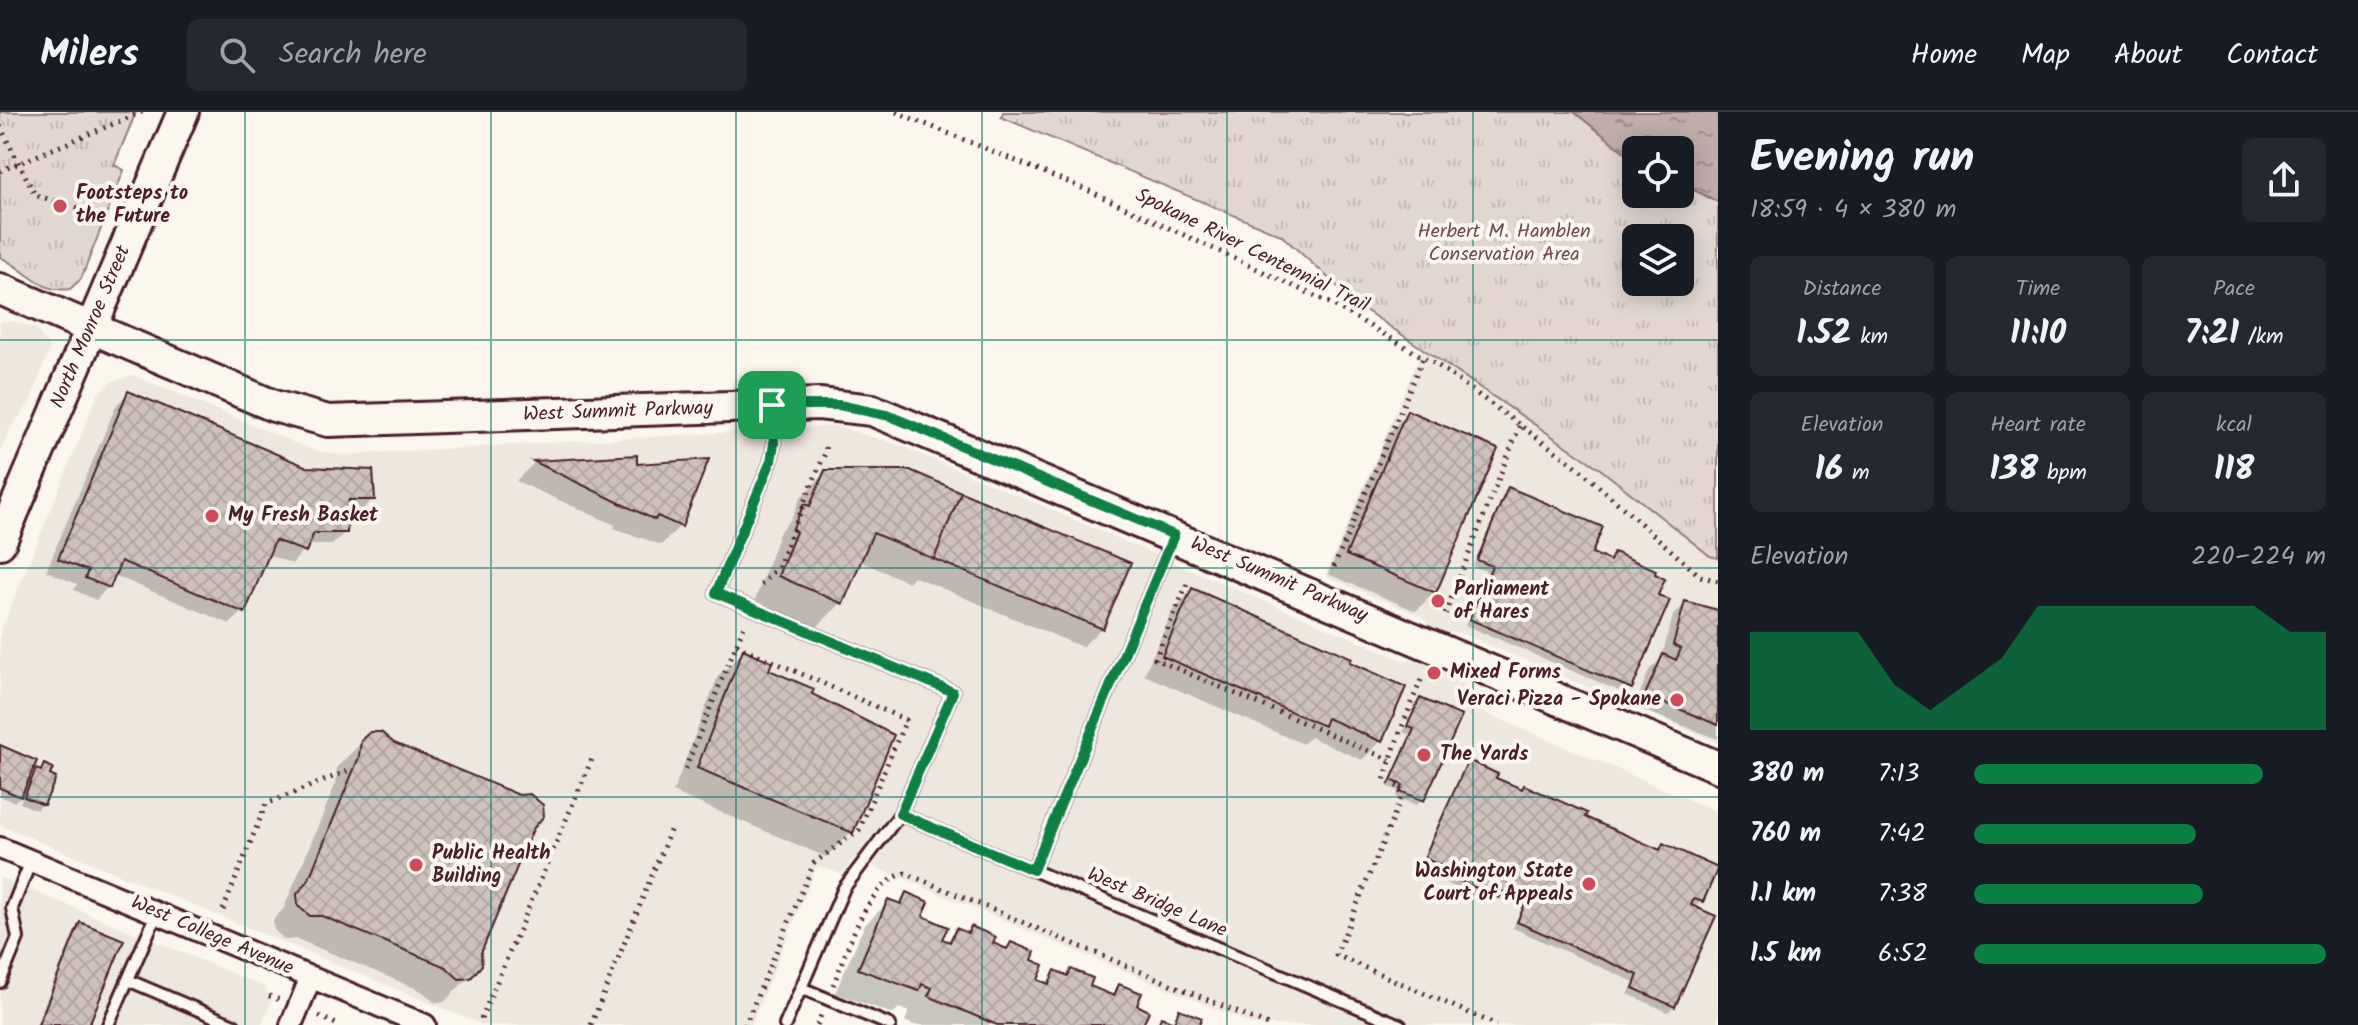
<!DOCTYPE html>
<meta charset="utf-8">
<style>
:root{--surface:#171b24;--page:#242831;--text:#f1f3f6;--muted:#9ea1a6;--line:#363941;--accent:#0b8043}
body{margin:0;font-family:Kalam,sans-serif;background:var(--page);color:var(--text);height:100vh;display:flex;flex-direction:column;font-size:30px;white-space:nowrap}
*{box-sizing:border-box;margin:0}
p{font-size:26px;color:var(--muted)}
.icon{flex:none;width:44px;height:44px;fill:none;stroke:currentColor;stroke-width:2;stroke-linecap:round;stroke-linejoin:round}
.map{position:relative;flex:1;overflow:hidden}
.panel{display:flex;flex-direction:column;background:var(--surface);width:640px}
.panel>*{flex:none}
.controls{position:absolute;left:1622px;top:24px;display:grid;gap:16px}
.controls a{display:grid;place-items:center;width:72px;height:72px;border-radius:12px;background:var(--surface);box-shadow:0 4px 20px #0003;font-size:40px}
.pin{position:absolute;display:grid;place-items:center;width:68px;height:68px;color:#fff;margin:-34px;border-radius:16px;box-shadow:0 4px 12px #0006}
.round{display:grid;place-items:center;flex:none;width:84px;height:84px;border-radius:12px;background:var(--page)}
.overview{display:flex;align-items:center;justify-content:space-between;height:136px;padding:0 32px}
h1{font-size:44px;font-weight:700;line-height:60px}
.figures{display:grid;grid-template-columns:repeat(3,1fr);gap:12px;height:136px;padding:8px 32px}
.figures div{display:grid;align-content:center;border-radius:12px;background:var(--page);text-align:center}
.figures b{font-size:34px;font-weight:700}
.figures small{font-size:22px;font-weight:400}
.figures p{font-size:22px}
.chart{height:224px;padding:16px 32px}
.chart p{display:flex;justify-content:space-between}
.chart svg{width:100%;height:144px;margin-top:8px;fill:var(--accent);opacity:.7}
ul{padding:0 32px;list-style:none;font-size:26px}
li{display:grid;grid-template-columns:128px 96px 1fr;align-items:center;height:60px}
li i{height:20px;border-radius:10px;background:var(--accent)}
header{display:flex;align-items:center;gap:48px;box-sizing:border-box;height:112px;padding:0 40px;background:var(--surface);border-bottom:2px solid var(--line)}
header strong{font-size:38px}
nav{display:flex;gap:44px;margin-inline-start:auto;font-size:28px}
.search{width:560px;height:72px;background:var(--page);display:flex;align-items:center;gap:20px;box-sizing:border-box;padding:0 28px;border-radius:12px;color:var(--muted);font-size:30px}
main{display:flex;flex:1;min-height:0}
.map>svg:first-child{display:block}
.built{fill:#eee7de}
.park{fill:url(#park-tufts);stroke:#967b7e;stroke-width:2;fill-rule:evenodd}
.water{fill:url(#water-ripples);stroke:#907477;stroke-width:2}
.shadow{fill:#0003}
.building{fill:url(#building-cross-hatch);stroke:#4a1f2b;stroke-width:2}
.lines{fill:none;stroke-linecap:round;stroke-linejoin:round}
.lane-casing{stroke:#4a1f2b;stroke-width:16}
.street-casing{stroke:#4a1f2b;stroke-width:26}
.secondary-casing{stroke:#4a1f2b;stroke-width:36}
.path{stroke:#4a1f2b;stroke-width:5;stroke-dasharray:2 6;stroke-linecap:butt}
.lane{stroke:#fbf7ec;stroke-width:10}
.street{stroke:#fbf7ec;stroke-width:20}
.secondary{stroke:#fbf7ec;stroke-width:30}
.route-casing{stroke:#fff;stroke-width:16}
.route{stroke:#0b8043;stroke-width:10}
.grid{fill:none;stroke:#0f766e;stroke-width:2;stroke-opacity:0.55}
.poi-dot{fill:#d1495b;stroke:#fbf7ec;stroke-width:3}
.labels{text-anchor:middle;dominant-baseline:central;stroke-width:8;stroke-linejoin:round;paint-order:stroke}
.poi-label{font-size:20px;font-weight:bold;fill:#4a1f2b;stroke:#fbf7ec;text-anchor:start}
.park-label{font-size:20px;fill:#704d54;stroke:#fbf7ec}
.street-label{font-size:20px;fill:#4a1f2b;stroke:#fbf7ec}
</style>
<header>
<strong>Milers</strong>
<div class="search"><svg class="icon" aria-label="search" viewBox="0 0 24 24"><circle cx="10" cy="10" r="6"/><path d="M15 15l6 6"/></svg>Search here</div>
<nav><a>Home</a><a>Map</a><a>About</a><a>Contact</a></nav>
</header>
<main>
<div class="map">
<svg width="1718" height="913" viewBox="0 0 1718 913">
<defs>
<pattern id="park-tufts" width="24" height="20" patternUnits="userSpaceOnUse" patternTransform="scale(2)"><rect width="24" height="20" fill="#e2d7d0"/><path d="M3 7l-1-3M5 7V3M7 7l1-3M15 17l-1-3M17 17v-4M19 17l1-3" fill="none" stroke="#c3b8b3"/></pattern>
<pattern id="water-ripples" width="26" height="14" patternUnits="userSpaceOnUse" patternTransform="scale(2)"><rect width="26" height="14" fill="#bfadaa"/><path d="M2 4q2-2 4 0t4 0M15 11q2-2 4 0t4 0" fill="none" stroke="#9d8c8b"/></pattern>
<pattern id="building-cross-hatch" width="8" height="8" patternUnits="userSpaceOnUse" patternTransform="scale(2)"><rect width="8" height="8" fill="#cfc2bc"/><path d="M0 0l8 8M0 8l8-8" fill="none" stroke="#b3a6a2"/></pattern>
</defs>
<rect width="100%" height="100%" fill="#fbf7ec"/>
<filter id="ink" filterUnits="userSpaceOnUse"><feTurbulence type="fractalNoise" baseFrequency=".0125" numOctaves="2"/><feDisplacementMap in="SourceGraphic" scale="16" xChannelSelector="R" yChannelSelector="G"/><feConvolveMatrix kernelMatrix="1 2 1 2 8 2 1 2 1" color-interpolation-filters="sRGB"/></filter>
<g filter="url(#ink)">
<path class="built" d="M13,209L35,216L50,236L30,291L12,314L0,340V210Z
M1423,236L1599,356L1710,444L1718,446V631L1459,520L1445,521L1430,514L1422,505L1325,464Z
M133,263L312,338L342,343L836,314L902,334L1403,548H1422L1462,566L1476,597L1718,700V907L1716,913H1254L854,746L842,762L817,754L751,913H483L0,713V521L98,282L111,270Z
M0,765L265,875L272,888L261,913H0Z"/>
<path class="park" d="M0,0H136L114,53L124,58L81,167L70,177C40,182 25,156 0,145Z
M1003,0H1574L1636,49V82H1680V71L1718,90V446L1710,444L1599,356L1358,193L1281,123L1001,5ZM1636,126H1680V170H1636Z"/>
<path class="water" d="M1574,0H1718V90L1680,71V38H1636V49Z"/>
<path class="shadow" d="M128,281L373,387L360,400H346L345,420L332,433H307L292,452L267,442L243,500L230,512L113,463L108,475L96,488L74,478L77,472L46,459L116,294Z
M1408,301L1435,480L1416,499L1328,462L1389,320Z
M635,345L636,354L680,414L661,433L614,416L615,413L516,369L534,351Z
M826,360L1101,516L1082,535L913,464L908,470L859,449L842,490L817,515L755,488L780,419L791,407L801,385Z
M1509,377L1589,442L1608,448L1614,442L1630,576L1624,581L1465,513L1488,460L1473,454L1503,383Z
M1192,479L1348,551L1381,629L1362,648L1310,625L1303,632L1144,563L1173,498Z
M1686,491L1718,500V627L1634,595L1650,557L1661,547L1673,504Z
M743,540L766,559L892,623L851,720L826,745L673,680L718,564Z
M1420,588L1422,687L1416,693L1396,685L1399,679L1387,674L1410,623L1403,620Z
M362,630L393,633L531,716L470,864L444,890H434L422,879L297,827L285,828L274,818L273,808L284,796L336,671L337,655Z
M0,635L26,670L44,655L42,692L36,698L20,691L25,680L14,690L0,684Z
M1468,651L1521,679L1657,739L1663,734L1701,789L1694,797L1674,894L1668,900L1628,882L1634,870L1513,816L1522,796L1497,785L1492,791L1446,771L1449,765L1420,752Z
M906,783L920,806L945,830L957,819L966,822L972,817L1005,838L1011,832L1030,849L1035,869L1044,872L1055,861L1065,865L1071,859L1087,875L1110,884L1120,874L1134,894L1141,913H914L905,909L909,900L899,896L893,902L835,881L864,814L889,789L896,792Z
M81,812L87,913H36L75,818Z"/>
<path class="building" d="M128,279L307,355L373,358L375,388H349L347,421H314L306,440L275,428L245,501L121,449L110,476L85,466L88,459L58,447Z
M1407,298L1498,337L1436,481L1346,443Z
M637,343V352L709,347L682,415L657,404L655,408L533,349Z
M825,358H910L961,380L934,447L873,421L843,492L778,464L796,420L792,418L804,392L810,394Z
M1508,375L1603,415L1592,441L1610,449L1614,440L1656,458L1655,462L1665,467L1658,483L1670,488L1632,577L1469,507L1492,454L1477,448Z
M961,380L1131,451L1103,517L934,447Z
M1192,476L1352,546L1350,550L1406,575L1382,630L1327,606L1324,614L1162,544Z
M1685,489L1718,498V613L1645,583L1663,542L1676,548L1681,537L1673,533Z
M743,537L772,550L769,558L814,577L812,582L894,623L853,721L697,656Z
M1420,586L1462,604L1424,689L1400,679L1403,673L1391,668L1414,617L1407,614Z
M370,620H381L394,631L519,683L530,682L543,693L544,704L533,717L481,841L482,853L471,866L459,867L446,855L322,804H310L298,794L297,782L308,769L359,645L361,628Z
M0,633L37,649L21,685L0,676Z
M1468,648L1498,662L1496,666L1522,677L1524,673L1587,701L1585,705L1660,738L1663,731L1718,756L1703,790L1694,787L1691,793L1716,804L1675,895L1633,876L1638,863L1517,810L1526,790L1502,779L1499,786L1451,765L1453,759L1424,746Z
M44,652L53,656L50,663L56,666L44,693L24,685L36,657L41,659Z
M906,780L929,790L923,804L948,815L942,827L950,830L956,816L968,821L971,814L996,825L993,831L1007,837L1011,830L1035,840L1032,848L1044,853L1038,868L1049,872L1055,858L1068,864L1071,857L1093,866L1090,874L1114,884L1119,872L1142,881L1137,893L1149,899L1143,913H997L928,884L932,876L922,872L919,879L858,857L888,787L901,792Z
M80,810L124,828L89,913H38Z
M1179,897L1202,906L1199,913H1158L1161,905L1174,910Z"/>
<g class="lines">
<g class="lane-casing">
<path id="lane" d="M772,295L774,332L771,349L716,481L953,580L900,702L844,776L785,913
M900,702L1400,913
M1033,758L1172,428
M130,869L234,913
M0,870L18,826L12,796L31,749
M801,876L890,913
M108,913L157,801"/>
</g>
<g class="street-casing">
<path id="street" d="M0,736L425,913
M291,913L311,865"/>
</g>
<g class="secondary-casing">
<path id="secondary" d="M0,177L274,294L328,309L819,292L872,298L1718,655
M0,431L183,0"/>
</g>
<path class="path" d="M896,0L1092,80L1332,192L1440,255L1576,354L1700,464L1718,469
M0,14L35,83L102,103
M0,59L142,0
M1334,455L1423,246
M1187,472L1155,547L1390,648
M761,473L778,454L825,341L826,330
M1445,502L1520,313
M736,533L906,608L859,718L814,751L745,913
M1421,568L1399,622L1384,668L1399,675L1402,684L1336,843L1497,913
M685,657L744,514
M223,798L266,692L348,659
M833,873C849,837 863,775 905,761L1268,913
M269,884L280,888
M319,904L336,912
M481,907L592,647
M591,913L672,714
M817,913L822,901"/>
<use href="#lane" class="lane"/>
<use href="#street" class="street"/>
<use href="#secondary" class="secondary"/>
</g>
</g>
<g class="lines" filter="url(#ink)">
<g class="route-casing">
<path id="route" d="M772,293H839L890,304L1174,423L1033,758L900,702L953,580L716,481L771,349L774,332Z"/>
</g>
<use href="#route" class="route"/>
</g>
<path class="grid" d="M245,0V913M491,0V913M736,0V913M982,0V913M1227,0V913M1473,0V913M0,228H1718M0,456H1718M0,685H1718"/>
<g class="poi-dot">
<circle cx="60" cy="94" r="8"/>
<circle cx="212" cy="404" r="8"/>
<circle cx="1438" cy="489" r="8"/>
<circle cx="1434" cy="561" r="8"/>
<circle cx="1677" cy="588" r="8"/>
<circle cx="1424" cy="643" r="8"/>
<circle cx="416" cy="753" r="8"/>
<circle cx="1589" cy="772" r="8"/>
</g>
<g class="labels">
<g class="poi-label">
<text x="76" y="82">Footsteps to<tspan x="76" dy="23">the Future</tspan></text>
<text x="228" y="404">My Fresh Basket</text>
<text x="1454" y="478">Parliament<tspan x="1454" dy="23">of Hares</tspan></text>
<text x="1450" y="561">Mixed Forms</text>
<text x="1661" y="588" text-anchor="end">Veraci Pizza - Spokane</text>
<text x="1440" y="643">The Yards</text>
<text x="432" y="742">Public Health<tspan x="432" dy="23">Building</tspan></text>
<text x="1573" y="760" text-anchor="end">Washington State<tspan x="1573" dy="23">Court of Appeals</tspan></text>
</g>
<g class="park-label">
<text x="1504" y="120">Herbert M. Hamblen<tspan x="1504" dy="23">Conservation Area</tspan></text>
</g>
<g class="street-label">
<text transform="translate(1252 139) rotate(26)">Spokane River Centennial Trail</text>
<text transform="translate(91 215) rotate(-67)">North Monroe Street</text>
<text transform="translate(618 300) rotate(-2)">West Summit Parkway</text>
<text transform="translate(1279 468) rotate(23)">West Summit Parkway</text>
<text transform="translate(1157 791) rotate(23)">West Bridge Lane</text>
<text transform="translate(212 824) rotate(23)">West College Avenue</text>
</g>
</g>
</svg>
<div class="controls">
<a><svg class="icon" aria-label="locate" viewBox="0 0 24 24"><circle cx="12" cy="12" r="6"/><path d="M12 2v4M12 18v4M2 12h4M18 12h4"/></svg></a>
<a><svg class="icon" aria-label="layers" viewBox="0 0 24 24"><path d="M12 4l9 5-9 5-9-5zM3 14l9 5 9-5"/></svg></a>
</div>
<div class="pin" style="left:772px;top:293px;background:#1e9e55"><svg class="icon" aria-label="arrive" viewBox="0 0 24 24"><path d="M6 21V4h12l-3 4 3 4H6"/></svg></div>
</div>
<section class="panel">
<div class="overview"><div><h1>Evening run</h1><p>18:59 · 4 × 380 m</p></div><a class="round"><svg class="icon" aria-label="share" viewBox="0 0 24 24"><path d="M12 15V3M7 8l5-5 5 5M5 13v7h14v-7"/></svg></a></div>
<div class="figures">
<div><p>Distance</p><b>1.52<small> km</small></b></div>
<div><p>Time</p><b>11:10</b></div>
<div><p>Pace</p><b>7:21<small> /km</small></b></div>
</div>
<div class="figures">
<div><p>Elevation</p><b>16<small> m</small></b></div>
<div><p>Heart rate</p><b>138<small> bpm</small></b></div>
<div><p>kcal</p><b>118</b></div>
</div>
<div class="chart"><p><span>Elevation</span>220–224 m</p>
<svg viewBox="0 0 160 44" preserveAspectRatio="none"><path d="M0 44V14L10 14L20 14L30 14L40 30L50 38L60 30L70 22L80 6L90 6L100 6L110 6L120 6L130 6L140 6L150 14L160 14V44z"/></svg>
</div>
<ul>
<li><b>380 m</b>7:13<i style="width:82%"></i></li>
<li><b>760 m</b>7:42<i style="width:63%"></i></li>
<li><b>1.1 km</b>7:38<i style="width:65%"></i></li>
<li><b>1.5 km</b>6:52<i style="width:100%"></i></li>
</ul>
</section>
</main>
